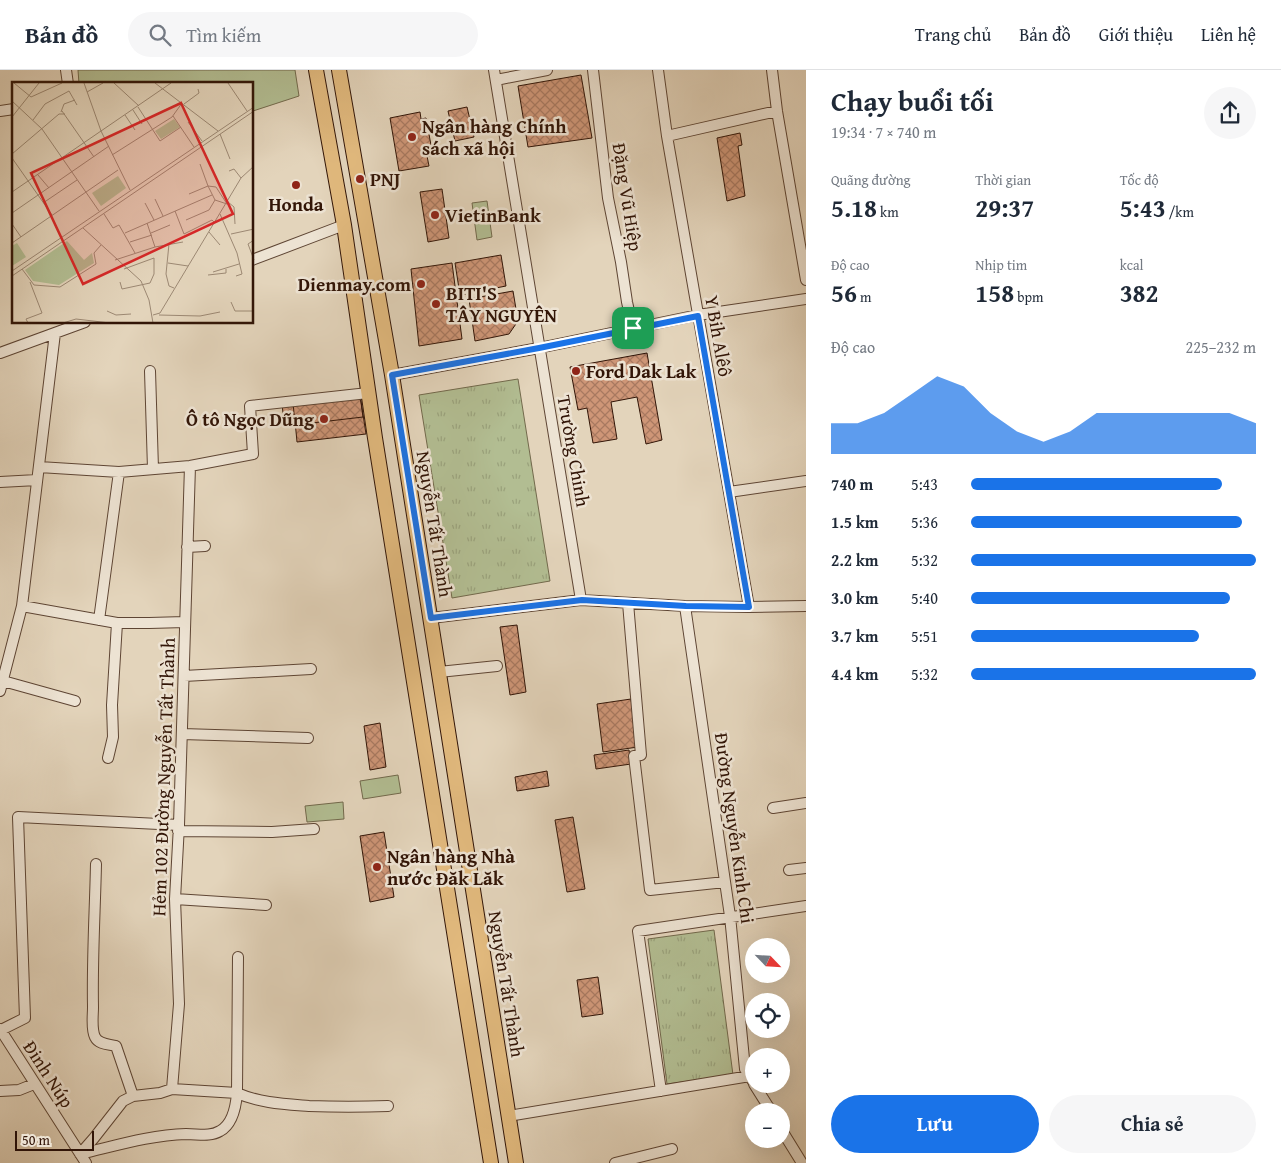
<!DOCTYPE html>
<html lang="vi">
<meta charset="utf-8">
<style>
:root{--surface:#fff;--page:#f6f6f7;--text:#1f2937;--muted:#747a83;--line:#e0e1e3;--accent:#1a73e8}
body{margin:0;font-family:"Gentium Book Plus",serif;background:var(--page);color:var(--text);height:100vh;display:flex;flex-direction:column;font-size:19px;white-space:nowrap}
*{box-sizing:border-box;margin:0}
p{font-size:16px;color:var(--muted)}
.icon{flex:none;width:28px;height:28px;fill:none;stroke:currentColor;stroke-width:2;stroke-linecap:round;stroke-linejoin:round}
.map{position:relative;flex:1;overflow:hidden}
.panel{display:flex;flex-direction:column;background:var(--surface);width:475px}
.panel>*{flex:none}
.needle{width:32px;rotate:115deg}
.buttons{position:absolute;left:745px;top:868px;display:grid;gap:10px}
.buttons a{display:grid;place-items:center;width:45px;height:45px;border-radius:50%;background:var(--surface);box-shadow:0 5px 20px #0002;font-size:25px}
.scale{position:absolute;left:15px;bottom:12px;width:79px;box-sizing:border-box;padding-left:5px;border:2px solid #321507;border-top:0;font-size:14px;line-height:18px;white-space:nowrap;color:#321507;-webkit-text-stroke:4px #ede3d3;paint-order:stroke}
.pin{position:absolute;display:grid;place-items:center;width:42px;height:42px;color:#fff;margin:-21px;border-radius:10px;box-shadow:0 2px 8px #0006}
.round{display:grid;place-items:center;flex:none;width:52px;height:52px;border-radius:26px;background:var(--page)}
.head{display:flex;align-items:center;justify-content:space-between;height:85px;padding:0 25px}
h1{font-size:28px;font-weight:700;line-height:38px}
.stats{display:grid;grid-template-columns:repeat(3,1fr);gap:8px;height:85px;padding:5px 25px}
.stats div{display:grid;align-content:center}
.stats b{font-size:25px;font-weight:700}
.stats small{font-size:14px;font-weight:400}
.stats p{font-size:14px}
.chart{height:140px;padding:10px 25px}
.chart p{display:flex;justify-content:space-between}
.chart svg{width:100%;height:90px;margin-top:5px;fill:var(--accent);opacity:.7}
.cta{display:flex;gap:10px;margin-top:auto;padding:10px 25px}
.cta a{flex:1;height:58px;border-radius:30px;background:var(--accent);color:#fff;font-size:20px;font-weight:700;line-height:58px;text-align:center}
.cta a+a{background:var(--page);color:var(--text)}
ul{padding:0 25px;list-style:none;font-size:16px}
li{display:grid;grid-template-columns:80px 60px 1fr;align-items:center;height:38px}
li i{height:12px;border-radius:6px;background:var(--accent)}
header{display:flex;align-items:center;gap:30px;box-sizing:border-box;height:70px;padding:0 25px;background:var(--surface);border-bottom:1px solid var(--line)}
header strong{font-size:24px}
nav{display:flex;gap:28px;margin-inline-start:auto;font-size:18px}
.search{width:350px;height:45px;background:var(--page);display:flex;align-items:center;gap:12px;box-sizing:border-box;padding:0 18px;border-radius:28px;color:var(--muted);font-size:19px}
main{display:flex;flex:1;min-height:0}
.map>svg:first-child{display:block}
.grass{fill:url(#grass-tufts);stroke:#72694c}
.park{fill:#b2bd92;stroke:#72694c}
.building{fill:url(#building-cross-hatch);stroke:#321507}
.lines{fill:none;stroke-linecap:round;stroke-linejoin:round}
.minor-casing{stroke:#5e4534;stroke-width:12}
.major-casing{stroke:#321507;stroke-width:16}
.minor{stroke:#ede3d3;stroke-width:10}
.major{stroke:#e2ba7e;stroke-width:14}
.route-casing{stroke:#fff;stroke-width:10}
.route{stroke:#1a73e8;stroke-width:6}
.poi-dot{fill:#8f2418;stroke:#ede3d3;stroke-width:2}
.labels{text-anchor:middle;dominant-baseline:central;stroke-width:5;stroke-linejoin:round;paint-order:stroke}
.poi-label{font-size:19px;font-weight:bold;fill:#321507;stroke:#ede3d3;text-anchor:start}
.street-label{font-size:19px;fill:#321507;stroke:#ede3d3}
.inset-road{fill:none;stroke:#9c8873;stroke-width:1}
.view{fill:#d62828;fill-opacity:0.15;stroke:#d62828;stroke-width:2.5}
.inset-edge{fill:none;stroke:#321507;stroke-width:2.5}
</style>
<header>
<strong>Bản đồ</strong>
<div class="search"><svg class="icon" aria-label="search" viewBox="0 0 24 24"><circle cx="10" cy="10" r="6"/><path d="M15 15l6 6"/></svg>Tìm kiếm</div>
<nav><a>Trang chủ</a><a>Bản đồ</a><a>Giới thiệu</a><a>Liên hệ</a></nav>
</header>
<main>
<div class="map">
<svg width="806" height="1093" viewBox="0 0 806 1093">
<defs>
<pattern id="grass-tufts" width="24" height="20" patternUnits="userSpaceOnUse" patternTransform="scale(1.25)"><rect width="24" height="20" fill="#b2bd92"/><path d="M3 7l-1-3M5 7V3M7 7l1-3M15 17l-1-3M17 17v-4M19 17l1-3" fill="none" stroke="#9aa27c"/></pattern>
<pattern id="building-cross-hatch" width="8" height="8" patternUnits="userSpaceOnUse" patternTransform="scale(1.25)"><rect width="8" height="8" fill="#ce9677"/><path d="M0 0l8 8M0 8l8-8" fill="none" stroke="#a87960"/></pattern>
</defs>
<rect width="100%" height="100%" fill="#e3d4bb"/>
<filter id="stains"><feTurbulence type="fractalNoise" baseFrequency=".004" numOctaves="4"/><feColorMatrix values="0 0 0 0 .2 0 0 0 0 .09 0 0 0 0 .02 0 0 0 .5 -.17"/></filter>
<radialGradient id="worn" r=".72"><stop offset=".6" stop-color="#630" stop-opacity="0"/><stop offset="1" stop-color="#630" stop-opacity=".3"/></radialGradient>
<path class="grass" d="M518,309L550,511L452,528L419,325Z
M714,860L733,1005L667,1014L648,869Z"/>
<path class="park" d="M78,0H295L299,26L253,41L252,14H79Z
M487,131L492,167L477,170L472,133Z
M398,705L401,723L363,729L360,711Z
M343,732L344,749L307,752L305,736Z"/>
<path class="building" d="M581,5L592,68L528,77L518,16Z
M467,37L474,67L455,71L448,41Z
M420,42L421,49L426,48L433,86H427L429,96L399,101L390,48Z
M740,63L742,75L738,76L745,126L727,131L717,68Z
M442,119L449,168L428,172L420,122Z
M501,185L506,216L460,225L455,193Z
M452,193L462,269L419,276L411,199Z
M513,221L518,251L509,264L475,271L469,229Z
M647,283L662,370L646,374L637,327L611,332L617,369L593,373L587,338L578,340L570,297Z
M360,325L363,347L295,355L293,332Z
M360,325L366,364L297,372L295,351L284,352L282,334Z
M517,555L526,622L510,625L500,557Z
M631,629L638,677L603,682L597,634Z
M380,653L386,697L370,700L364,656Z
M629,680L631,694L596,699L594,685Z
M547,701L549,716L517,721L515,707Z
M573,747L585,819L567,822L555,750Z
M384,762L394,827L370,832L360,766Z
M598,907L603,944L582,947L577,910Z"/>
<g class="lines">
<g class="minor-casing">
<path id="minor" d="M66,0L68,14
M494,0L581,530
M593,0L608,128L621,192L627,232L633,259
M658,0L667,66L749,537
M772,0L777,41L806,210
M496,10L547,0
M0,41L14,39
M667,66L777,41
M252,190L344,155
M0,283L85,252
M150,301L153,399
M392,305L539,278L698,245L806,229
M39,397L119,402L190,396L253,384L250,336L368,323
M0,412L37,410
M729,422L806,411
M187,477L205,476
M628,533L641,685L634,686L650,820L725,812
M22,536L117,553H149L185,552
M685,536L730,846L745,999L754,1013
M431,548L581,530L685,536L749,537L806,536
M99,550L119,402
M439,602L497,596
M184,606L311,599
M3,611L75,631
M0,621L22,536L55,263
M182,664L308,668
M108,688L113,667L112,635L117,553
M773,738L806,733
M178,761L272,762L314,759
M96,794C95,841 92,889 93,937C93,946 91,959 95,967C99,975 109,974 116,976L133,1026
M789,800L806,798
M175,829L266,835
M238,887L237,1023L172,1019L160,1023L133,1026L123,1031L94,1068L80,1084C115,1076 150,1065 186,1064C199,1064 210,1067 220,1061C233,1054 236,1036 237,1023C260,1033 284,1034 309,1036C336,1037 361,1037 388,1036
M0,959L86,1093
M1,960L25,948L18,747L179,755
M754,1014L771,1041
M172,1019L179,934L175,829L179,755L190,396
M0,1021L19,1020L34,1014
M661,1021L638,861L806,836
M508,1046L750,1006
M781,1059L802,1093
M615,1093L672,1079"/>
</g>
<g class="major-casing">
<path id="major" d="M316,0L344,155L375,368L491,1093
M339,0L392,305L516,1093"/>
</g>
<use href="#minor" class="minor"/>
<use href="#major" class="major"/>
</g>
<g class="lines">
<g class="route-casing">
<path id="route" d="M698,246L749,537L686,536L582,530L431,548L392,305L539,278Z"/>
</g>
<use href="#route" class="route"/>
</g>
<g class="poi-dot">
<circle cx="412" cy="67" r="5"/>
<circle cx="360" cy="109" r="5"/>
<circle cx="296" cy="115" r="5"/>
<circle cx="435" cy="145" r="5"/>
<circle cx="421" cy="214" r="5"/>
<circle cx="436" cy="234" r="5"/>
<circle cx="576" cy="301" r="5"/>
<circle cx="324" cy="349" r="5"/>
<circle cx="377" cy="797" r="5"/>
</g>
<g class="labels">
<g class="poi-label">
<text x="422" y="56">Ngân hàng Chính<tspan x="422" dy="22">sách xã hội</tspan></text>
<text x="370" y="109">PNJ</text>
<text x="296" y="134" text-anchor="middle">Honda</text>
<text x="445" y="145">VietinBank</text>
<text x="411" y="214" text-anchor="end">Dienmay.com</text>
<text x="446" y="223">BITI'S<tspan x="446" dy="22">TÂY NGUYÊN</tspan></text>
<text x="586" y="301">Ford Dak Lak</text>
<text x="314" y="349" text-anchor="end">Ô tô Ngọc Dũng</text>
<text x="387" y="786">Ngân hàng Nhà<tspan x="387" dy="22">nước Đăk Lăk</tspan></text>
</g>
<g class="street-label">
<text transform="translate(628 127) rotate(81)">Đặng Vũ Hiệp</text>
<text transform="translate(719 266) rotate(80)">Y Bih Alêô</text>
<text transform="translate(574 381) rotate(80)">Trường Chinh</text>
<text transform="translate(435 454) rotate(81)">Nguyễn Tất Thành</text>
<text transform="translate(163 707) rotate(-88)">Hẻm 102 Đường Nguyễn Tất Thành</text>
<text transform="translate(735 758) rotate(82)">Đường Nguyễn Kinh Chi</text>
<text transform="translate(507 914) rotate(81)">Nguyễn Tất Thành</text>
<text transform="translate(49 1004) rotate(57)">Đinh Núp</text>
</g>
</g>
<g transform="translate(12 12)">
<rect width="241" height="241" fill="#e3d4bb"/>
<path d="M162,37L168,45L149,57L143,49ZM106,94L114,106L89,124L80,111ZM5,161L14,175L0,184V164Z" fill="#b2bd92"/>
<path d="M55,159L72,178L80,171L82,181L47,203L21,199L13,188Z" fill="#b2bd92"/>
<path class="inset-road" d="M2,1L19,15L50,1M72,1L89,49L118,108M102,1L127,24M143,1L206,49M216,1L235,29M75,10L91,1M0,19L30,47L87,129M172,22L187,11L186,7M126,25L148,59L169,45M121,28L130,42M50,29L82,75M49,30L52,22L63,18M113,33L123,48M161,34L182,65M0,35L27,1M21,38L33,22L57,9L65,23M176,40L190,59M208,52L218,77M0,72L47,32H53M100,73L160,35L170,21M0,76L40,133M217,89L222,87L229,96M26,93L37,106M0,110L159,1M177,112L196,104L203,118L215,122L204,105L196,104L188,82M143,117L151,134M216,120L222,125L223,142M31,121L65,98M133,121L142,138M163,129L172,152L200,138L202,140M0,131L97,64M92,132L101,146L107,143L123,171M208,132L225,171L230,192L224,194M174,138L197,128L203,118M135,141L143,165M0,142L9,155M71,146L129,199L137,218L141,241M197,150L208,163M113,151L200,113M139,151L158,143M219,152L242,147M242,158L236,162L242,178M118,160L140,153M0,161L106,88M157,162L154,192L157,204L162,206M103,178L143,165L171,160M156,181L176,184M10,187L22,203L48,205L84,182L82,171L89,163M0,189L242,25M201,190L227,182M196,193L214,191V187M0,194L242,29M108,200L110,207L138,201L142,192V176L112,187M219,220L223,229H242M95,229L104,233L119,232M141,233L148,231L229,96L242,84M147,233L188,234L208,230M16,241L14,237L30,231L18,200M51,241L64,237L98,241"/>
<path class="view" d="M169,21L221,132L71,202L19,91Z"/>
<rect width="241" height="241" class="inset-edge"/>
</g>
<rect width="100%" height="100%" filter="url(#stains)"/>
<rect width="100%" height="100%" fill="url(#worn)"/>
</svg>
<div class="buttons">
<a><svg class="needle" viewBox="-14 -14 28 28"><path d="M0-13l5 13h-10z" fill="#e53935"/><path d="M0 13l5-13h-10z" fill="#747a83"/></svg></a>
<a><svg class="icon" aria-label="locate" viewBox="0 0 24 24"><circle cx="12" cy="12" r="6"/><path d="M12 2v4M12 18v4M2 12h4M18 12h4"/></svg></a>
<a>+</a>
<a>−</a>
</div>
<div class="scale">50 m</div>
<div class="pin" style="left:633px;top:258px;background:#1e9e55"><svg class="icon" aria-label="arrive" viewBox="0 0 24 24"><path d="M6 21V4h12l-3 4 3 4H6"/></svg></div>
</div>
<section class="panel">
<div class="head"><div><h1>Chạy buổi tối</h1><p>19:34 · 7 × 740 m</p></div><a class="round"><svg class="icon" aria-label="share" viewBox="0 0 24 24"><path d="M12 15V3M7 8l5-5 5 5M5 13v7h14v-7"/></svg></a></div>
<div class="stats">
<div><p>Quãng đường</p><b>5.18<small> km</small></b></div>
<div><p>Thời gian</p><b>29:37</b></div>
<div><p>Tốc độ</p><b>5:43<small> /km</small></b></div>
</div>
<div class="stats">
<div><p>Độ cao</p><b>56<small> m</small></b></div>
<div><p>Nhịp tim</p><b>158<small> bpm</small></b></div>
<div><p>kcal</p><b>382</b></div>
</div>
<div class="chart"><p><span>Độ cao</span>225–232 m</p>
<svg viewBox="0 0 160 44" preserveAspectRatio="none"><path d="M0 44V29L10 29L20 24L30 15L40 6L50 11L60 24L70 33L80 38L90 33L100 24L110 24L120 24L130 24L140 24L150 24L160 29V44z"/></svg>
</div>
<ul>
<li><b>740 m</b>5:43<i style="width:88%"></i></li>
<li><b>1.5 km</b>5:36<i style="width:95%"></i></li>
<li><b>2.2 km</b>5:32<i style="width:100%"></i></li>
<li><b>3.0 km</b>5:40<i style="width:91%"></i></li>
<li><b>3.7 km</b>5:51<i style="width:80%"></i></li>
<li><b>4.4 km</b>5:32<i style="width:100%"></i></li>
</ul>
<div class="cta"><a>Lưu</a><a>Chia sẻ</a></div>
</section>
</main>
